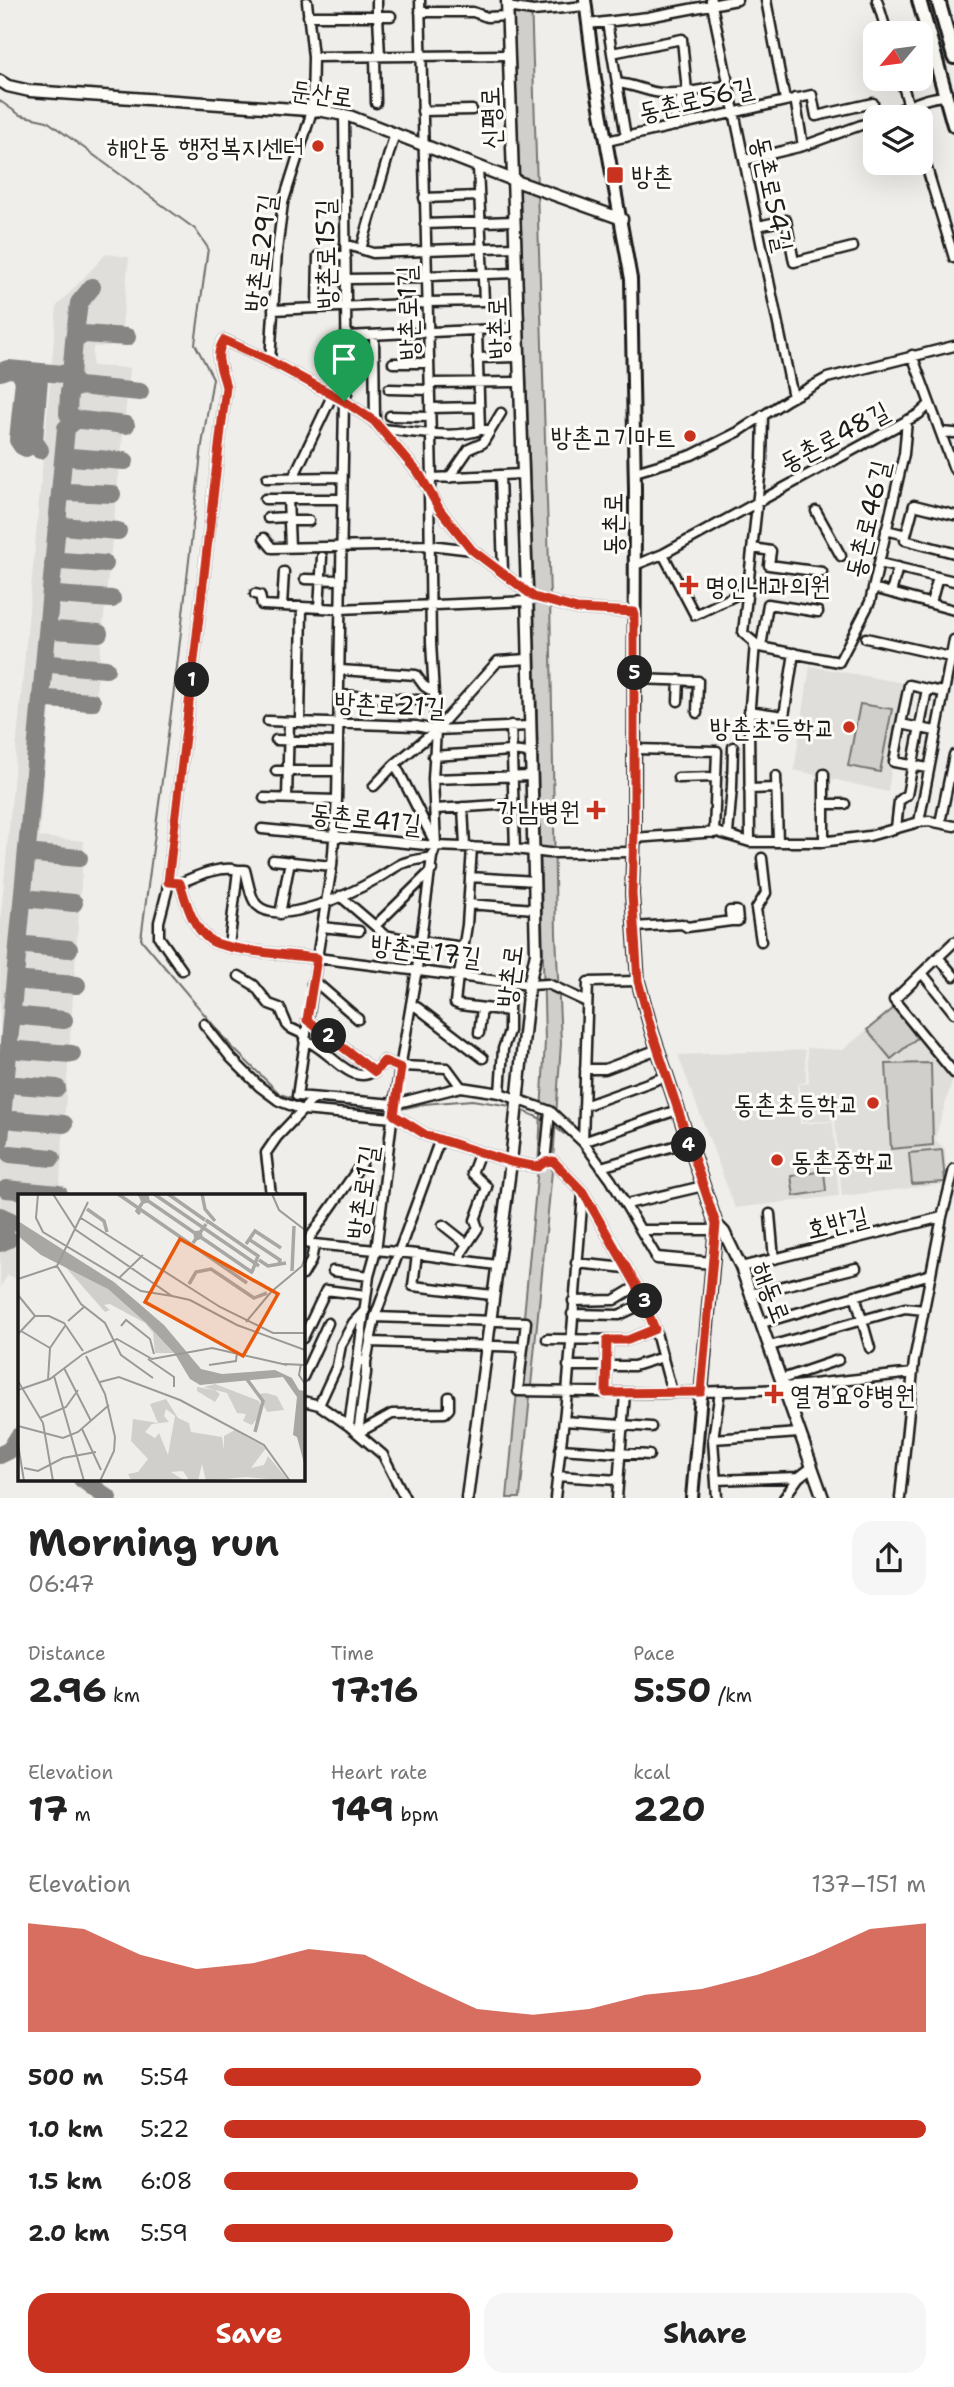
<!DOCTYPE html>
<meta charset="utf-8">
<style>
:root{--surface:#fff;--page:#f6f6f6;--text:#222;--muted:#767676;--accent:#c8321e}
body{margin:0;font-family:"Shantell Sans","Poor Story",sans-serif;background:var(--page);color:var(--text);height:100vh;display:flex;flex-direction:column;font-size:26px;white-space:nowrap}
*{box-sizing:border-box;margin:0}
p{font-size:23px;color:var(--muted)}
.icon{flex:none;width:38px;height:38px;fill:none;stroke:currentColor;stroke-width:2;stroke-linecap:round;stroke-linejoin:round}
.map{position:relative;height:1498px;overflow:hidden}
.side{display:flex;flex-direction:column;background:var(--surface);flex:1}
.side>*{flex:none}
.needle{width:46px;rotate:241deg}
.buttons{position:absolute;left:863px;top:21px;display:grid;gap:14px}
.buttons a{display:grid;place-items:center;width:70px;height:70px;border-radius:14px;background:var(--surface);box-shadow:0 7px 28px #0002;font-size:35px}
.pin{position:absolute;display:grid;place-items:center;width:60px;height:60px;color:#fff;margin:-72px -30px;border-radius:50% 50% 50% 0;rotate:-45deg;box-shadow:0 0 7px #0007}
.pin .icon{rotate:45deg}
.km{position:absolute;width:35px;height:35px;margin:-18px;border-radius:50%;background:#222;color:#fff;font-size:19px;line-height:35px;text-align:center}
.round{display:grid;place-items:center;flex:none;width:74px;height:74px;border-radius:21px;background:var(--page)}
.headline{display:flex;align-items:center;justify-content:space-between;height:119px;padding:0 28px}
h1{font-size:38px;font-weight:700;line-height:52px}
.stats{display:grid;grid-template-columns:repeat(3,1fr);gap:10px;height:119px;padding:7px 28px}
.stats div{display:grid;align-content:center}
.stats b{font-size:35px;font-weight:700}
.stats small{font-size:19px;font-weight:400}
.stats p{font-size:19px}
.chart{height:196px;padding:14px 28px}
.chart p{display:flex;justify-content:space-between}
.chart svg{width:100%;height:126px;margin-top:7px;fill:var(--accent);opacity:.7}
.button{display:flex;gap:14px;margin-top:auto;padding:14px 28px}
.button a{flex:1;height:80px;border-radius:21px;background:var(--accent);color:#fff;font-size:28px;font-weight:700;line-height:80px;text-align:center}
.button a+a{background:var(--page);color:var(--text)}
ul{padding:0 28px;list-style:none;font-size:23px}
li{display:grid;grid-template-columns:112px 84px 1fr;align-items:center;height:52px}
li i{height:18px;border-radius:9px;background:var(--accent)}
.map>svg:first-child{display:block}
.built{fill:#e0deda}
.green{fill:#d0cfcc;stroke:#767674;stroke-width:2}
.lines{fill:none;stroke-linecap:round;stroke-linejoin:round}
.stream{stroke:#706f6d;stroke-width:2}
.taxiway{stroke:#868583;stroke-width:18}
.minor-casing{stroke:#1c1c1c;stroke-width:13}
.tertiary-casing{stroke:#1c1c1c;stroke-width:15}
.secondary-casing{stroke:#1c1c1c;stroke-width:16}
.primary-casing{stroke:#1c1c1c;stroke-width:18}
.minor{stroke:#fdfcf7;stroke-width:8}
.tertiary{stroke:#fdfcf7;stroke-width:10}
.secondary{stroke:#fdfcf7;stroke-width:10}
.primary{stroke:#fdfcf7;stroke-width:12}
.route-casing{stroke:#fff;stroke-width:14}
.route{stroke:#c8321e;stroke-width:9}
.poi-dot{fill:#c8321e;stroke:#fdfcf7;stroke-width:2.5}
.labels{text-anchor:middle;dominant-baseline:central;stroke-width:6;stroke-linejoin:round;paint-order:stroke}
.street-label{font-size:26px;fill:#1c1c1c;stroke:#fdfcf7}
.poi-label{font-size:26px;fill:#1c1c1c;stroke:#fdfcf7;text-anchor:end}
.inset-river{fill:none;stroke:#a8a7a3;stroke-width:3.5}
.inset-road{fill:none;stroke:#9b9a98;stroke-width:2}
.view{fill:#e8590c;fill-opacity:0.15;stroke:#e8590c;stroke-width:3.5}
.inset-edge{fill:none;stroke:#1c1c1c;stroke-width:3.5}
</style>
<div class="map">
<svg width="954" height="1498" viewBox="0 0 954 1498">
<rect width="100%" height="100%" fill="#f0eeea"/>
<filter id="ink" filterUnits="userSpaceOnUse"><feTurbulence type="fractalNoise" baseFrequency=".0143" numOctaves="2"/><feDisplacementMap in="SourceGraphic" scale="14" xChannelSelector="R" yChannelSelector="G"/><feConvolveMatrix kernelMatrix="1 2 1 2 8 2 1 2 1" color-interpolation-filters="sRGB"/></filter>
<g filter="url(#ink)">
<path class="built" d="M106,254L129,257L120,345L93,347L92,366L130,368L94,712L50,708L39,837L84,841L59,1195H19V1280L8,1275L0,1287V925L57,306Z
M810,666L903,683L888,792L794,770Z
M895,1006L953,1078L935,1139L945,1149L947,1184L842,1196L835,1121L802,1122L799,1085L809,1083L807,1048L843,1050Z
M805,1050L806,1082L797,1085L800,1124L833,1122L839,1196L735,1208L678,1055Z"/>
<path class="green" d="M513,0H531L550,596L556,934L561,1043L553,1161L520,1498H507L538,1167L545,1041L534,597Z
M860,704L892,709L880,772L848,766Z
M894,1008L917,1038L891,1059L867,1030Z
M931,1063L933,1145L891,1149L886,1064Z
M942,1150L945,1182L912,1184L909,1153Z
M824,1171L826,1191L794,1196L791,1176Z"/>
<g class="lines">
<path class="stream" d="M0,101L20,115L47,121L195,229L208,248L195,344L213,378L202,445L177,667L141,939L231,1046L280,1094L307,1103
M312,1104L331,1109
M336,1109L390,1110
M519,1109L546,1121
M396,1110L424,1104L472,1100L511,1106
M551,1124L564,1134"/>
<path class="taxiway" d="M74,341L79,303L92,287
M18,370L24,380L18,440L22,446L26,448
M0,372L8,369L63,374L79,386L140,392
M35,372L39,379L34,441L40,450
M79,386L69,392L68,414L72,419L126,425
M70,387L74,341L84,334L127,337
M70,457L125,461
M60,496L67,492L112,494
M63,526L118,531
M53,565L61,561L105,564
M57,595L112,599
M47,634L54,630L99,633
M51,664L106,669
M41,703L48,699L92,702
M36,854L79,858
M33,899L74,903
M27,945L69,949
M25,981L77,985
M22,1016L64,1020
M19,1050L72,1054
M17,1085L57,1088
M14,1120L64,1124
M0,1140L66,428L75,421
M10,1154L52,1158
M6,1189L59,1194
M0,1216L13,1222L0,1226
M0,1234L9,1239L0,1243
M0,1455L10,1450L19,1436
M82,1479L108,1498"/>
<g class="minor-casing">
<path id="minor" d="M711,0L793,397
M766,0L785,100
M877,0L887,33
M507,7L533,11L585,6
M420,12H473L487,17L507,16
M308,16H378
M377,16V0
M607,22L612,53L682,39L687,92
M588,24L648,17L737,0
M612,53L626,137
M375,56L376,103
M380,56L378,16H391
M313,57L509,55
M901,79L912,117
M617,83C629,84 639,88 650,91C672,97 706,89 729,85
M795,98L803,146
M422,111L472,110
M344,115L347,394L344,401L337,800L332,866L317,958L529,985L548,984L587,1002
M882,117C904,109 923,97 946,96
M676,126L675,113L684,92
M607,141L812,95L816,116L873,103
M920,145L954,258
M745,160L803,146L875,120
M424,198L479,196
M425,224L514,221
M758,226L786,220L794,262L853,247
M345,244L373,253L426,251
M361,249L395,133
M426,250L515,247
M427,276L516,273
M346,279L427,278
M427,302L484,301L478,167
M317,307L318,256H346
M273,310L427,303
M477,330L480,430H490
M374,335L375,423
M347,336L517,328
M912,355L954,469
M477,358L518,357
M270,361L277,251L283,203L312,111L313,57L307,2
M393,363H429
M430,383L519,382
M389,389L430,390
M430,408L479,407
M390,416L430,417
M381,429C408,431 455,440 480,430
M941,432L954,433
M635,472L692,455L738,432L787,400L827,378L954,346
M500,475L503,572
M267,478L342,477
M293,478L332,396
M432,478L523,474
M449,478L469,449L483,443L501,413
M265,499H341
M288,499L290,547
M816,511L841,556
M268,518L289,517
M289,521H309
M886,530L906,535L914,505L954,515
M906,535L905,540L954,553
M264,538L272,548L430,545L472,550
M753,548L771,551L769,565L822,572
M663,554L695,615L747,590
M879,563L954,581
M635,565L663,554L919,414L930,404
M305,579L340,580
M873,588L954,610
M891,593L898,567
M255,594L260,595L262,605L302,607
M931,603L938,577
M282,606L284,572
M319,608L322,557
M866,638L950,657
M754,646L839,662L870,602L904,454L907,420
M761,647L768,604L818,612
M340,670L416,675L424,686L432,691
M635,679L698,681L697,713
M927,689L909,685L901,724L935,731
M340,695L433,701
M678,701L679,680
M749,711L784,716L794,653
M268,721L416,726L436,730L529,726
M300,722L302,607L340,609L527,601
M901,724L894,762L928,768
M511,725L515,849
M276,740L338,742
M635,749L717,751L714,833
M433,756L511,751L529,753
M395,764L435,843
M276,771H337
M824,774V842
M776,776L778,842
M678,778L716,777
M433,779L530,776
M374,786L395,764L436,730L498,661L528,659
M749,789L777,788
M264,798L337,800
M287,798L289,722
M824,804H845
M463,807L465,846
M436,809L512,804
M919,822L954,640
M940,823L954,755
M896,828L899,801L907,795L927,689L943,692
M262,829L436,846L515,849L549,853L634,852
M728,834L732,787L733,747
M634,838L717,832L750,842H821L869,836L919,822L929,821L954,826
M750,842L749,719L755,643L743,633L762,459L763,415
M273,860L332,866
M238,870H245C248,880 250,898 257,905C280,928 354,892 378,878C386,874 393,868 401,864C411,860 422,859 432,857
M470,877L535,881
M340,896L375,926L432,870
M468,904L535,909
M280,914L290,861
M375,926L384,935L421,942
M322,927L359,931
M634,927L682,924L687,927L731,921L730,911H737L738,921H731
M421,941L463,947
M761,941L756,909L766,893L762,858
M954,942L894,1000L954,1073
M229,946L238,870C220,865 197,876 180,883C186,902 192,927 210,940C224,951 295,955 317,958L297,1096L394,1104L461,1087L500,1093L550,1111L583,1142L611,1180L657,1258
M938,957L954,976
M182,970L159,937V922L167,891L226,387C222,370 213,357 224,340L270,361L344,401L374,421L420,475L440,510L472,550L534,597L577,609L634,612
M922,973L954,1013
M458,975L455,1003L460,1005L509,1011L510,982
M459,975L467,925L472,847
M239,976L254,985L269,1004L280,1008L288,1027L305,1035
M638,981L588,982L583,1142L677,1110
M312,984L319,985L358,1019
M411,1004L418,1008L483,1058
M307,1020L375,1072
M204,1024L231,1058L259,1086L279,1101L303,1110L393,1118
M479,1033L482,1008
M304,1040C333,1049 356,1099 384,1061L401,1068
M402,1066L447,1068L461,1087
M585,1069H605L658,1049
M500,1093L503,1049L509,1031V1011
M584,1106L667,1076
M394,1115L426,1135L511,1162L538,1167L545,1162L553,1161L583,1192L637,1286L655,1329L672,1392
M545,1162L550,1111
M601,1167L688,1142
M271,1195L266,1153L277,1137L314,1098
M627,1204L703,1186
M770,1214L774,1259
M443,1225L467,1244
M642,1230H715
M303,1243L417,1254L496,1265
M306,1243L362,1163
M417,1254L413,1286L492,1295
M461,1260L462,1252L478,1228L475,1220L487,1187L472,1173L480,1152
M576,1263L626,1268
M741,1267L942,1217
M333,1271L369,1276
M303,1275L311,1261L314,1245
M751,1294L856,1268
M855,1295L870,1348
M573,1301L614,1300L637,1286
M572,1314L619,1315L645,1303
M375,1317L526,1322L518,1391L662,1393L786,1389
M762,1323L931,1274
M303,1338L326,1290L366,1295
M547,1339L628,1340L655,1329
M370,1342L523,1347
M770,1346L905,1308L924,1310
M366,1362L375,1317L440,1139
M568,1366H634L663,1357
M303,1377L328,1323
M782,1379L838,1360
M785,1387L913,1373
M606,1393L607,1340
M303,1401L319,1405L349,1426L383,1455L405,1498
M319,1405L337,1366L341,1345L353,1323L365,1310
M564,1421L651,1427
M349,1426L369,1276L376,1251L394,1104L417,969L432,857L436,846L433,779L436,730L431,642L429,492L432,478L420,0
M358,1433L392,1414L445,1413L449,1409V1397
M358,1433L366,1373V1362L363,1361
M713,1439L799,1433
M560,1449L649,1455
M557,1476L618,1480
M716,1480L799,1477
M555,1498L567,1393L583,1194
M617,1498L625,1393
M717,1498L713,1439L720,1391
M784,1498L799,1477L812,1467
M900,1498L914,1361L942,1217L954,1169"/>
</g>
<g class="tertiary-casing">
<path id="tertiary" d="M0,81L8,86L30,91L323,111L349,116L513,180L622,219
M716,1224L724,1232L741,1267L823,1498
M657,1258L712,1263
M467,1498L511,1162L529,985L536,953L527,591L507,0"/>
</g>
<g class="secondary-casing">
<path id="secondary" d="M585,0L595,79L631,279L635,489L634,830L632,894L638,981L652,1032L716,1224L692,1498"/>
</g>
<g class="primary-casing">
<path id="primary" d="M919,0L954,125
M938,0L954,57"/>
</g>
<use href="#minor" class="minor"/>
<use href="#tertiary" class="tertiary"/>
<use href="#secondary" class="secondary"/>
<use href="#primary" class="primary"/>
</g>
</g>
<g class="lines" filter="url(#ink)">
<g class="route-casing">
<path id="route" d="M224,340L270,361L344,401L374,421L420,475L440,510L472,550L534,597L577,609L634,612V830L632,894L638,981L652,1032L716,1224L701,1392L606,1393L607,1340H628L655,1329L637,1286L583,1192L553,1161L545,1162L538,1167L511,1162L426,1135L394,1115L401,1068L384,1061L375,1072L307,1020L317,958C295,955 225,951 210,940C192,927 186,902 180,883L168,882L226,387C222,369 213,357 224,340Z"/>
</g>
<use href="#route" class="route"/>
</g>
<g class="poi-dot">
<circle cx="318" cy="146" r="7"/>
<rect x="606" y="166" width="18" height="18" rx="3.5"/>
<circle cx="690" cy="436" r="7"/>
<path d="M685.5 574.5h7v7h7v7h-7v7h-7v-7h-7v-7h7z"/>
<circle cx="849" cy="727" r="7"/>
<path d="M592.5 799.5h7v7h7v7h-7v7h-7v-7h-7v-7h7z"/>
<circle cx="873" cy="1103" r="7"/>
<circle cx="777" cy="1160" r="7"/>
<path d="M770.5 1383.5h7v7h7v7h-7v7h-7v-7h-7v-7h7z"/>
</g>
<g class="labels">
<g class="street-label">
<text transform="translate(322 93) rotate(8)">둔산로</text>
<text transform="translate(696 99) rotate(-13)">동촌로56길</text>
<text transform="translate(490 118) rotate(-92)">신평로</text>
<text transform="translate(773 194) rotate(78)">동촌로54길</text>
<text transform="translate(260 253) rotate(-83)">방촌로29길</text>
<text transform="translate(325 254) rotate(-91)">방촌로15길</text>
<text transform="translate(407 313) rotate(-92)">방촌로1길</text>
<text transform="translate(497 328) rotate(-92)">방촌로</text>
<text transform="translate(834 436) rotate(-28)">동촌로48길</text>
<text transform="translate(867 519) rotate(-77)">동촌로46길</text>
<text transform="translate(612 524) rotate(-90)">동촌로</text>
<text transform="translate(390 704) rotate(3)">방촌로21길</text>
<text transform="translate(366 818) rotate(6)">동촌로41길</text>
<text transform="translate(426 950) rotate(7)">방촌로17길</text>
<text transform="translate(509 976) rotate(-83)">방촌로</text>
<text transform="translate(362 1192) rotate(-82)">방촌로1길</text>
<text transform="translate(837 1222) rotate(-14)">호반길</text>
<text transform="translate(772 1292) rotate(69)">해동로</text>
</g>
<g class="poi-label">
<text x="304" y="146">해안동 행정복지센터</text>
<text x="631" y="175" text-anchor="start">방촌</text>
<text x="676" y="436">방촌고기마트</text>
<text x="705" y="585" text-anchor="start">명인내과의원</text>
<text x="835" y="727">방촌초등학교</text>
<text x="580" y="810">강남병원</text>
<text x="859" y="1103">동촌초등학교</text>
<text x="791" y="1160" text-anchor="start">동촌중학교</text>
<text x="790" y="1394" text-anchor="start">열경요양병원</text>
</g>
</g>
<g transform="translate(18 1194)">
<rect width="287" height="287" fill="#f0eeea"/>
<path d="M43,68L90,95L128,129L156,159H137L135,139L127,129L92,110L86,111L92,116L87,118ZM197,190L241,207L244,219L234,231L225,227L228,220L219,219L209,199L197,196L202,200L197,208L179,197V193L196,196L186,193ZM248,199L259,202L266,216L249,218L240,200ZM148,205L160,224L171,229L173,238L204,243L206,256V242L217,236L248,254L233,274L246,271L250,262L271,287L228,283L188,287L184,270L180,287L171,286L165,277L153,278L167,287L113,286L110,280L120,278L130,265L113,247L115,225L140,229L132,210ZM148,215L157,222L150,261L141,239L137,244L127,238L134,230L151,228L146,222Z" fill="#d0cfcc" fill-rule="evenodd"/>
<path d="M0,27L96,88L146,131L183,175L204,180L257,176L274,184L281,196L286,197L287,273L279,243L275,241L279,203L265,183L182,191L172,185L157,160L128,129L90,95L23,61L0,42Z" fill="#a8a7a3"/>
<path class="inset-river" d="M100,0L229,89M120,0L235,79M136,0L241,72M150,0L187,26M184,0L187,15L197,27M129,2L130,7L125,8L123,3ZM69,15L86,27L89,38M122,20L119,17L130,0M191,29L188,26L240,62L234,78M182,38L183,43L178,45L177,39ZM232,46L262,66L261,70M175,49L188,30M228,50L237,37L263,54M241,66L250,72L268,69M274,77L276,32M171,90L178,78L193,75L236,104L249,99M228,184L245,207L237,238"/>
<path class="inset-road" d="M20,0L18,24L25,38L123,97L154,102M35,0L58,36L154,102L172,106L219,131L287,156M254,0L261,16L287,36M63,24L202,113L255,139H287M39,72L63,110L87,129L103,161L135,184M101,84L125,61M0,85L39,72L70,8M0,101L17,122H21M18,122H31L46,129L65,157M50,127L66,113M228,128L253,98L284,72L287,63M103,132L108,126L132,145L136,160M3,137L32,154M0,140L17,122M68,162L87,200L97,243L96,257L82,287M130,165L156,183V193M266,170L287,171M283,170L281,181L287,190M191,171L218,167L219,158M46,174L73,227M36,182L66,287M30,186L32,154L47,132M0,187L25,229L35,287M82,188L101,183L162,206L246,251L272,287M0,196L32,185L65,160L99,145L134,165L194,154L269,171M22,224L48,213L60,196M0,232L45,244L60,238L91,211M64,235L83,276M0,250L6,287M6,274L20,277L45,264L78,258"/>
<path class="view" d="M162,45L260,100L225,162L127,108Z"/>
<rect width="287" height="287" class="inset-edge"/>
</g>
</svg>
<div class="buttons">
<a><svg class="needle" viewBox="-14 -14 28 28"><path d="M0-13l5 13h-10z" fill="#e53935"/><path d="M0 13l5-13h-10z" fill="#767676"/></svg></a>
<a><svg class="icon" aria-label="layers" viewBox="0 0 24 24"><path d="M12 4l9 5-9 5-9-5zM3 14l9 5 9-5"/></svg></a>
</div>
<div class="pin" style="left:344px;top:401px;background:#1e9e55"><svg class="icon" aria-label="arrive" viewBox="0 0 24 24"><path d="M6 21V4h12l-3 4 3 4H6"/></svg></div>
<b class="km" style="left:192px;top:680px">1</b>
<b class="km" style="left:329px;top:1036px">2</b>
<b class="km" style="left:645px;top:1301px">3</b>
<b class="km" style="left:689px;top:1145px">4</b>
<b class="km" style="left:635px;top:673px">5</b>
</div>
<section class="side">
<div class="headline"><div><h1>Morning run</h1><p>06:47</p></div><a class="round"><svg class="icon" aria-label="share" viewBox="0 0 24 24"><path d="M12 15V3M7 8l5-5 5 5M5 13v7h14v-7"/></svg></a></div>
<div class="stats">
<div><p>Distance</p><b>2.96<small> km</small></b></div>
<div><p>Time</p><b>17:16</b></div>
<div><p>Pace</p><b>5:50<small> /km</small></b></div>
</div>
<div class="stats">
<div><p>Elevation</p><b>17<small> m</small></b></div>
<div><p>Heart rate</p><b>149<small> bpm</small></b></div>
<div><p>kcal</p><b>220</b></div>
</div>
<div class="chart"><p><span>Elevation</span>137–151 m</p>
<svg viewBox="0 0 160 44" preserveAspectRatio="none"><path d="M0 44V6L10 8L20 17L30 22L40 20L50 15L60 17L70 27L80 36L90 38L100 36L110 31L120 29L130 24L140 17L150 8L160 6V44z"/></svg>
</div>
<ul>
<li><b>500 m</b>5:54<i style="width:68%"></i></li>
<li><b>1.0 km</b>5:22<i style="width:100%"></i></li>
<li><b>1.5 km</b>6:08<i style="width:59%"></i></li>
<li><b>2.0 km</b>5:59<i style="width:64%"></i></li>
</ul>
<div class="button"><a>Save</a><a>Share</a></div>
</section>
